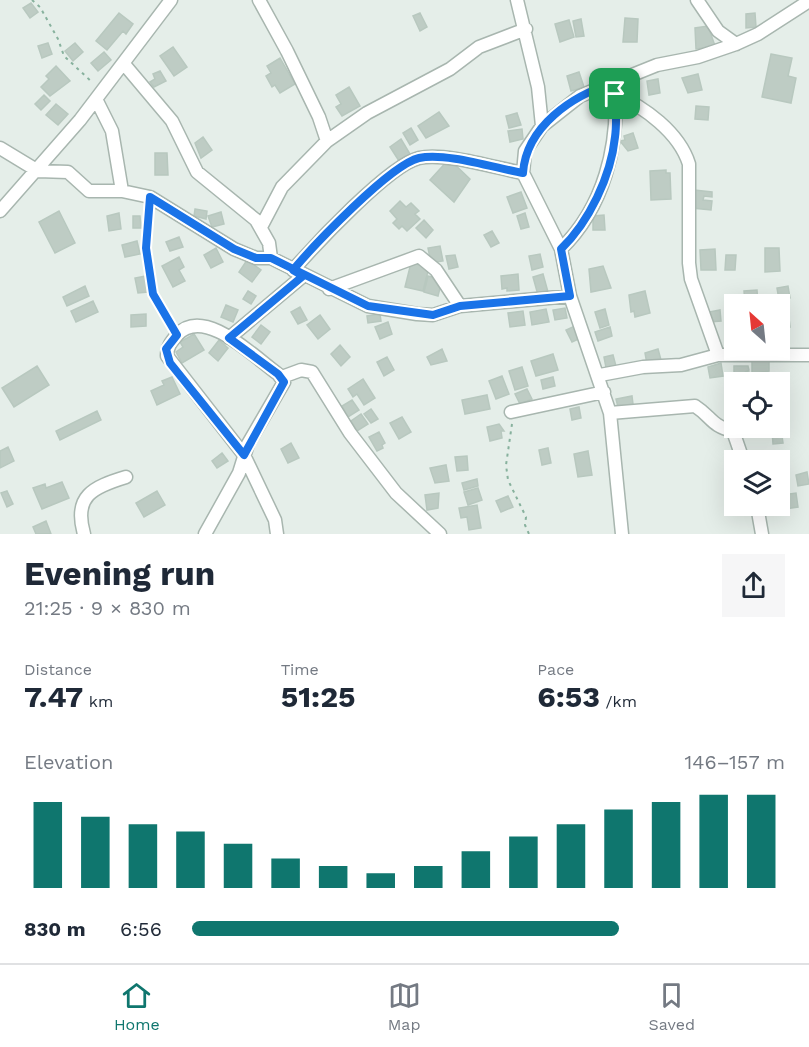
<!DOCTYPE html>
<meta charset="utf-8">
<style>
:root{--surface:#fff;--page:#f6f6f7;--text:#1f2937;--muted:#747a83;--line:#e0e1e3;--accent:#0f766e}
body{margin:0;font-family:"Work Sans",sans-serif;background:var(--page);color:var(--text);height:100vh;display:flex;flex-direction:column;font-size:22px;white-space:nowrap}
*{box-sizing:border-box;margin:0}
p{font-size:20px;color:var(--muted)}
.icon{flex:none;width:33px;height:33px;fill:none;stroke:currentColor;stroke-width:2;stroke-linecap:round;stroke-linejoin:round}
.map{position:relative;height:534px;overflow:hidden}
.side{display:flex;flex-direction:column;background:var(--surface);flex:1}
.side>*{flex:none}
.needle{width:39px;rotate:333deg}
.buttons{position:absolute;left:724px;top:294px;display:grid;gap:12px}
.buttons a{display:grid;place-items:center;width:66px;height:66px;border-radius:0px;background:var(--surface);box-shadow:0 6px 24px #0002;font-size:30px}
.pin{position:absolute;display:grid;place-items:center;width:51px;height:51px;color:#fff;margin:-26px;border-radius:12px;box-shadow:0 3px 9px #0006}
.round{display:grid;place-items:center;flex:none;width:63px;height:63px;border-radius:0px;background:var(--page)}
.summary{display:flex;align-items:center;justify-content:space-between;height:102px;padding:0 24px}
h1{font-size:33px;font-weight:700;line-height:45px}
.figures{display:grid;grid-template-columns:repeat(3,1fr);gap:9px;height:102px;padding:6px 24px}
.figures div{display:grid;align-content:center}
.figures b{font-size:30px;font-weight:700}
.figures small{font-size:16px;font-weight:400}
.figures p{font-size:16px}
.chart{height:168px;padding:12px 24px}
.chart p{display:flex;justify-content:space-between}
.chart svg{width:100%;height:108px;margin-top:6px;stroke:var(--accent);stroke-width:6}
ul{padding:0 24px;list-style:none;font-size:20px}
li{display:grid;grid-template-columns:96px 72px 1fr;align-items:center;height:45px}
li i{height:15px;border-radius:8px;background:var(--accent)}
.menu{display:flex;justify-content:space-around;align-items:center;height:84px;border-top:2px solid var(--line);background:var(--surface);font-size:16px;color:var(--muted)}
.menu a{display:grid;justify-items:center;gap:3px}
.menu .active{color:var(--accent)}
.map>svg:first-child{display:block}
.building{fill:#beccc4;stroke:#b8c8bf;stroke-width:1.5}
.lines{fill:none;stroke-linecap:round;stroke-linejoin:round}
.street-casing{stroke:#a8b6af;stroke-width:15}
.path{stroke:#87b19d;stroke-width:2;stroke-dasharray:3 4.5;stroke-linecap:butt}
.street{stroke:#fff;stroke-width:12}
.route-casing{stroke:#fff;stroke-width:12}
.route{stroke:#1a73e8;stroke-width:8}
</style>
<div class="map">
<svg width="809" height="534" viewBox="0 0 809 534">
<rect width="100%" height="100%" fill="#e5eee9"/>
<path class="building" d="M31,3L38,12L30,18L23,8Z
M119,13L133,24L126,34L123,31L107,50L96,41Z
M420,13L427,27L420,31L413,16Z
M755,13L756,27L746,28V14Z
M625,18L638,19L637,42H623Z
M581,19L584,36L576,37L573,21Z
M569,20L574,37L560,42L555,24Z
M708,26L715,46L696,49L695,28Z
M48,43L52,54L42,58L38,46Z
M75,43L83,52L73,61L65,51Z
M173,47L187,67L174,76L160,56Z
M104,52L111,60L98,71L91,63Z
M771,54L792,58L788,76L796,78L791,103L762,97Z
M280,58L295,84L280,93L275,85L272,87L266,76L271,73L267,66Z
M56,66L70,81L50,96L41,87L49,79L46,76Z
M160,71L166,81L154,87L150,82L155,79L153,74Z
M579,72L584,87L571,91L567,76Z
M698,74L702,90L688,93L682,78Z
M658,79L660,93L649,95L647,81Z
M349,87L360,106L342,116L336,107L341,104L336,95Z
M44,95L50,101L41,110L35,104Z
M56,104L68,114L58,125L46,115Z
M696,106L709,107L708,120L695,119Z
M439,112L449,126L426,138L418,126Z
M517,113L521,125L509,128L506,116Z
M411,128L418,140L410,145L403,133Z
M522,129L523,139L510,142L508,131Z
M633,133L638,148L628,151L620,141L625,140L624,136Z
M203,137L212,150L201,158L195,143Z
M401,139L410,154L399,161L390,147Z
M155,153H167L168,175H155Z
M449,159L470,179L454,202L430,180Z
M666,170V173H670L671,199L651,200L650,171Z
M694,190L712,192V197L704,196L703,200L712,201L711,210L692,208Z
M521,192L527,208L513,213L507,197Z
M400,201L406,207L411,203L419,211L415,214L420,219L407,231L402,226L399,229L393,223L397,219L390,211Z
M195,209L207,211L206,219L194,216Z
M59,211L75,243L55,253L39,222Z
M221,212L224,224L212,227L208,216Z
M119,213L121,229L109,231L107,216Z
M525,213L529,227L521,229L517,216Z
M604,215L605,230H593V216Z
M133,216H140L141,228H133Z
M424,220L433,230L426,238L416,228Z
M492,231L499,243L491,247L484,235Z
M179,237L183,247L170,251L166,242Z
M137,241L140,254L125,257L122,245Z
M440,246L443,261L431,263L428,248Z
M216,248L223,262L211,268L204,255Z
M765,248H779L780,271L765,272Z
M715,249L716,270H701L700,250Z
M540,254L543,267L532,270L529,256Z
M455,255L458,267L449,269L446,256Z
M726,255H736L735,270H725Z
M179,257L184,267L179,270L185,281L173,287L162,266Z
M247,260L261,270L252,282L239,272Z
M411,263L429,267L423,291L405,287Z
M603,266L611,288L591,292L589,269Z
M518,274L519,290L507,291V288L502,289L501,276Z
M543,274L548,292L538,295L533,277Z
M146,276L148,292L138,293L135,278Z
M428,276L442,280L438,296L424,292Z
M85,286L89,296L67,306L63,297Z
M788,286L790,298L779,300L777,288Z
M757,290L758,304H745L744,291Z
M248,291L256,296L251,304L243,299Z
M645,291L650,313L635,317L634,311L631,312L629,295Z
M93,301L98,312L76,322L71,311Z
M226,305L238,310L233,322L221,317Z
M300,307L307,320L298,324L291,312Z
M565,308L567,318L555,320L553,310Z
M546,309L549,322L532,325L530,312Z
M605,309L609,325L600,328L595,312Z
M788,309L790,327L780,328V310Z
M720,310L721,321L710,322L709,312Z
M523,311L525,325L510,327L508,313Z
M146,314V326L131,327V315Z
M380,314L381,321L368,323L367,316Z
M320,315L330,329L318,339L307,325Z
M388,322L392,334L380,339L375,327Z
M261,325L270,332L261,344L252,337Z
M575,326L581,338L572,342L566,330Z
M610,327L612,336L598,341L595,332Z
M194,334L204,350L182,363L176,352L183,347L180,342Z
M219,340L228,348L218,361L209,353Z
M340,345L350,357L341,366L331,354Z
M442,349L447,361L431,365L427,357Z
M658,349L661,360L647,364L645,353Z
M553,354L558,370L536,376L531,361Z
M613,355L617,370L607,373L604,357Z
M387,357L394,370L384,376L377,362Z
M769,360V371L752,374V361Z
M721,363L723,376L710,378L708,367Z
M37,366L49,385L14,407L2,388Z
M734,366H748L749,370L745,372H749V376H734Z
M522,367L528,386L515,390L509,371Z
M502,376L509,394L496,399L489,381Z
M172,377L180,394L157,405L151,391L164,385L162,381Z
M553,377L555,386L543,389L541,380Z
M363,379L375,398L364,405L357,394L353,397L348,389Z
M527,389L532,399L520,404L515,394Z
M487,395L490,409L465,414L462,400Z
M632,396L633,404L618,407L616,399Z
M352,400L359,410L348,417L342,406Z
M579,407L581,418L572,420L570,409Z
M371,409L378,419L371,423L364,414Z
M97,411L101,420L60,440L56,431Z
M361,414L368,424L357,431L351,421Z
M402,417L411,432L399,439L390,423Z
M499,424L504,431H501L502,438L490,441L487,427Z
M781,429L783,443L773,444L772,430Z
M379,432L385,443L382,445L383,448L377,451L369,437Z
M291,443L299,458L288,463L281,449Z
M8,447L14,461L0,468V451Z
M548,448L551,463L542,465L539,450Z
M588,451L592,475L578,477L574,454Z
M776,452H785V464L780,465V460H777Z
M222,453L228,461L217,468L212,461Z
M467,456L468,470L457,471L455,457Z
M446,465L449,481L435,483L430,468Z
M807,472L809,484L798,486L796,475Z
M477,479L478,486L464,490L462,483Z
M62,482L69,498L42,509L33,488L45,484L46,488Z
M478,488L482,500L468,505L464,492Z
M7,491L13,504L7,507L1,493Z
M157,491L165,505L144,517L136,503Z
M439,493L438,508L427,510L425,495Z
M796,493L798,507L785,509L783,495Z
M508,496L513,507L501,512L496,501Z
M477,505L481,528L469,530L467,517L461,518L459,508Z
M46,521L51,534H36L33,527Z"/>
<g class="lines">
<g class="street-casing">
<path id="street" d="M259,0L287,51L319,117L327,141L282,187L261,227
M517,0L538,87L542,126L525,151L523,173L561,249L570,296L610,413L622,534
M697,0L718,31L736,44
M124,64L172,121L197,172L256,220L269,243L271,258
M615,94C644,107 679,132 689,164V263L691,279L718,355
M96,99L112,131L122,191
M542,126L580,96L657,65L698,57L736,44L758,34L809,1
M327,141L367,113L450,69L479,47L526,29
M0,148L38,171L68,172L89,191H122L150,197L234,249L256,258H271L368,306L417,314L433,315L460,306L570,296
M0,211L80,120L171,0
M561,249C604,207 619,146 615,88
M293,270C315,245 389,165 419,158C444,152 496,168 523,173
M329,289L419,256L436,270L460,306
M229,338L303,276
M600,375L643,367L681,365L718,355H809
M282,377L301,370L312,372L350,433L396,493L440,534
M511,412L604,392
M610,413L695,406C712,417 711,426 733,431L743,460
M757,506L762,534
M84,534C73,496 93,487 126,477
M205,534L239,473L248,444L284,382L278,374C254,357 204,305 177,335C171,342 167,347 167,356L244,455L275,520L277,534"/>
</g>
<path class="path" d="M32,0L40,7L58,39L64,56L93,83
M148,210L146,248L153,294L171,325
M512,424L506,465L508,480L526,517L525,525L529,534"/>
<use href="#street" class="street"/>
</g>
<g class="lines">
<g class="route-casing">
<path id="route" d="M615,94L614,83C572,95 526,127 523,173C495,168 445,152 419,158C390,165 314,245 293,270L303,276L229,338L278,374L284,382L244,455L170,363L166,349L177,335L153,294L146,248L150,197L234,249L256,258H271L368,306L433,315L460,306L570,296L561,249C589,222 611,176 615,137C617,123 616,108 615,94"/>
</g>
<use href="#route" class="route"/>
</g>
</svg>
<div class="buttons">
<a><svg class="needle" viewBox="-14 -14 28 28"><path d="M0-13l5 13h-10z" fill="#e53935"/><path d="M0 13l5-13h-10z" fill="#747a83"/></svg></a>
<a><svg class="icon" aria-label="locate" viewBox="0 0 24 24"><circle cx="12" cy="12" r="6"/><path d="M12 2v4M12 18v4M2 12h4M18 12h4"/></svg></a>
<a><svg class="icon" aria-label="layers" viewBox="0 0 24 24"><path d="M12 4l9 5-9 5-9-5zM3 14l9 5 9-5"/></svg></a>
</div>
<div class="pin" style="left:615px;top:94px;background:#1e9e55"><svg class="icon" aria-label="arrive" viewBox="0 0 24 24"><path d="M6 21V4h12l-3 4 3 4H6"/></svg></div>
</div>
<section class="side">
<div class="summary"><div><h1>Evening run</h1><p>21:25 · 9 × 830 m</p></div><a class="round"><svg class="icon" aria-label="share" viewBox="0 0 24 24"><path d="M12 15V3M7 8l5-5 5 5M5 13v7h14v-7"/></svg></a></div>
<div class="figures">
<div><p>Distance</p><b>7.47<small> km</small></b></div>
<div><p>Time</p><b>51:25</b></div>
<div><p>Pace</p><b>6:53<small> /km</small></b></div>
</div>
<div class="chart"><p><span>Elevation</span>146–157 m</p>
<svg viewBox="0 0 160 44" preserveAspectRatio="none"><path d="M5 44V9M15 44V15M25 44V18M35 44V21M45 44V26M55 44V32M65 44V35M75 44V38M85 44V35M95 44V29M105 44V23M115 44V18M125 44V12M135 44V9M145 44V6M155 44V6"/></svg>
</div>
<ul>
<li><b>830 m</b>6:56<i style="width:72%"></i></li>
</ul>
</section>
<nav class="menu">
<a class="active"><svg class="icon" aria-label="home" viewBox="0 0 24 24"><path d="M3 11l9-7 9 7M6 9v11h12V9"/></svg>Home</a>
<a><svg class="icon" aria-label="map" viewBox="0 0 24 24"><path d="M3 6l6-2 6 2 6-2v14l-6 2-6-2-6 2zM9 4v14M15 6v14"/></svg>Map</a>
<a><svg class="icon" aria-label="saved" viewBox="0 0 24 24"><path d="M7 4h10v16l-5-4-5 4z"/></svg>Saved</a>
</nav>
